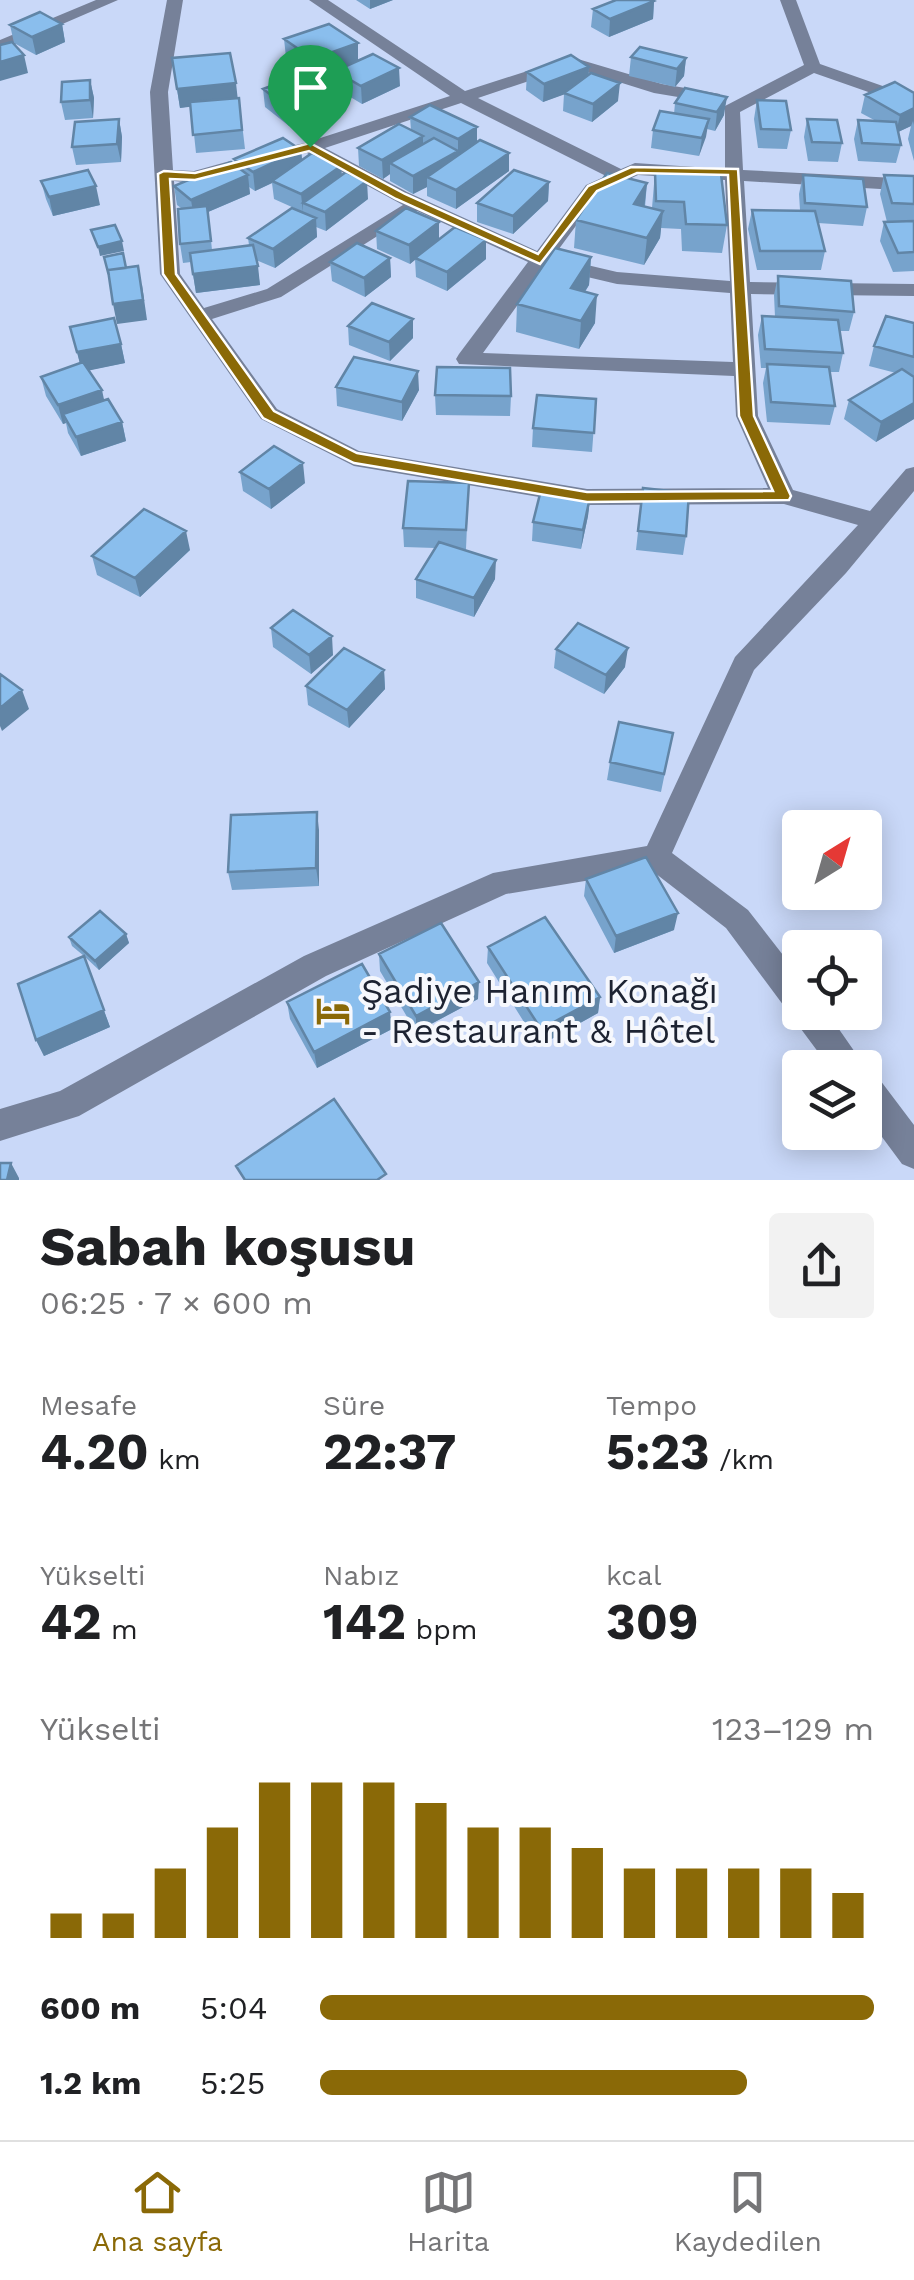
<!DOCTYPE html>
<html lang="tr">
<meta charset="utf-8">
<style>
:root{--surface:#fff;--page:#f2f2f2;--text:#202124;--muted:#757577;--line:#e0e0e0;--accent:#8a6907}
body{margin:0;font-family:"Work Sans",sans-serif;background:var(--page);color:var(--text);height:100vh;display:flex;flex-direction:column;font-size:38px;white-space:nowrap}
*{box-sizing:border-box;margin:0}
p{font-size:32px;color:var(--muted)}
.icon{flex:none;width:55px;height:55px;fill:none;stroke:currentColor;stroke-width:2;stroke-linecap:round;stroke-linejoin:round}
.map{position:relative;height:1180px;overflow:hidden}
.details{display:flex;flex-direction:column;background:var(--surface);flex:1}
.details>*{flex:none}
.needle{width:65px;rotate:37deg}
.controls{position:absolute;left:782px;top:810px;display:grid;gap:20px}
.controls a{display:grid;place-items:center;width:100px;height:100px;border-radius:10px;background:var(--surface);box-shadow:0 5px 25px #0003;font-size:50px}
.pin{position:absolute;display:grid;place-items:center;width:85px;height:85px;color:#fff;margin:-102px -42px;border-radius:50% 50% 50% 0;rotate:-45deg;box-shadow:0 0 10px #0007}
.pin .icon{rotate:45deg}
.round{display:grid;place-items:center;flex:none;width:105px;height:105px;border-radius:10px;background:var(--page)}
.summary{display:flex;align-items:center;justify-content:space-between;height:170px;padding:0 40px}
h1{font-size:55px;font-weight:700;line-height:75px}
.stats{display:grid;grid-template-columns:repeat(3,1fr);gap:15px;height:170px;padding:10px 40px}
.stats div{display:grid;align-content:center}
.stats b{font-size:50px;font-weight:700}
.stats small{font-size:28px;font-weight:400}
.stats p{font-size:28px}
.chart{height:280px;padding:20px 40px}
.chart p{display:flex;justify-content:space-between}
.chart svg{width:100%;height:180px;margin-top:10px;stroke:var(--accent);stroke-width:6}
ul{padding:0 40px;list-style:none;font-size:32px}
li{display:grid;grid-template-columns:160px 120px 1fr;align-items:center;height:75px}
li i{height:25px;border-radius:12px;background:var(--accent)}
.menu{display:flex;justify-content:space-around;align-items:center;height:140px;border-top:2px solid var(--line);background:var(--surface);font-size:28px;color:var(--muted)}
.menu a{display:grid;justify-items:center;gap:5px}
.menu .selected{color:var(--accent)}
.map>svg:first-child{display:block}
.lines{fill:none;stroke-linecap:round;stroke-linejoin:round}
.minor{fill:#768199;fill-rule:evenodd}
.wall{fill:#77a3cc;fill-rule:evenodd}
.shaded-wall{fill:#6185a6}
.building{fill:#8abeed;stroke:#6185a6;stroke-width:2.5}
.route{fill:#8a6907;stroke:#fff;stroke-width:2.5;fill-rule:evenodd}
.labels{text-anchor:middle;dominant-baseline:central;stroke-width:8;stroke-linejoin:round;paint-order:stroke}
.near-poi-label{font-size:35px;fill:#1d2332;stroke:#f6f8fd;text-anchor:start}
</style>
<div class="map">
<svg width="914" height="1180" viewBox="0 0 914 1180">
<rect width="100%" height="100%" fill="#c9d8f8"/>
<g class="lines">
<path class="minor" d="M96,0H118L0,51V40Z
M167,0H183L168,92L173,170L194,171L230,161L239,167L195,183L174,181L180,274L204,308L267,289L403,205L307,153L263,160V152L305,143L450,96L309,0H328L465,91L571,57L662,84L720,94V102L714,103L654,93L571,67L478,98L621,169L635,163L725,169V106L804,65L780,0H796L820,64L914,97V108L814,73L740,112L743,170L914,179V191L744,181L750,282L914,284V296L751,294L758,416L793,490L870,511L906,469L914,467V491L846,573L754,670L672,853L748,910L800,977V1012H827L866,1068L865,1071V1068H830L726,928L651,870L506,894L326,976L79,1116L0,1141V1109L60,1091L304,956L493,873L647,846L735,657L858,525L784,504L587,505L354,466L261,419L160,274L150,92ZM461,103L606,176L586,185L537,251L407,192L325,148ZM638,175L725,180L730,281L617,272L553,257L600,193ZM417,211L528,262L459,354L456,359L459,364L734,376L736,416L768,488L587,489L359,451L277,409L212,319L281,297ZM545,267L617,284L730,293L733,362L483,353Z
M865,1071L877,1076L914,1125V1169L902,1164L865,1114Z"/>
</g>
<path class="wall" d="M356,0H393L370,9Z
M654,1L653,19L609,37L591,27L593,9Z
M62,24L65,42L36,55L14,43L10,25Z
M284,39L358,43V60L400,86L362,104L337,89L335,71L351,64L316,77L336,109L289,126L265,107L263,89L308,73L286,57Z
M631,57L686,58L684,76L675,87L629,76Z
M172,58L239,98L245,149L196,153L191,106L180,108Z
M589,67L588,74L618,101L592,122L563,111L564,94L543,102L526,90L527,72Z
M90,80L94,98L93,118L65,120L61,102Z
M685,88L724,115L715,131L707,129L699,156L651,148L653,130L674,114L675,103Z
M914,93V161L908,139L911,126L898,132L901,145L896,163L858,161L854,139L858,120L876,121L861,113L865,95Z
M757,100L791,130L787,149L758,148L754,119Z
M410,117L477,143L509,171L456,209L427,196V187L413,194L390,181V174L383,179L359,166L358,148L411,130Z
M119,119L122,137L121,162L76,165L72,147Z
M807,119L842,143L838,162L808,161L804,137Z
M301,150L302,160L342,175L368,199L326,231L316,227L317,237L275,268L256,260L260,285L196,293L191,262L183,263L180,244L181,208L177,205L174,186L235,165L234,159ZM272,183L274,199L303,212H304V213L248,238L249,245L212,250L208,212L250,194L249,187L255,191Z
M655,172L727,225L722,253L682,251L681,229L661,228L660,238L644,265L574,248L576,220L647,183L645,207L652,208Z
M803,175L867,207L863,226L818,223L825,251L821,270H757L748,229L752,210H800L799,194Z
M884,175L914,176V271L893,272L880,241L884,222H887L880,194Z
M41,181L100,205L53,216L46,199Z
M549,182L548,201L513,234L477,222V203Z
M439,222V240L486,259L447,291L416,277L415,259L410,264L377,249L376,231Z
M591,257L589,285L585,292L595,323L579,349L516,332L517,304Z
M390,258L391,277L365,297L332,281L330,262Z
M778,276L854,312L849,331H840L843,353L839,372H830L835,406L830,425L767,422L763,383L766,368H761L758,335L762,316L775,317L774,295Z
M413,319V338L390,361L349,345L348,326Z
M914,323V419L876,442L844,419L849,400L896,373L869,366L874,346Z
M70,327L121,344L125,363L89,370L104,400L122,422L126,441L81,456L68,433L66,423L63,424L46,396L41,377L80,363Z
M336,387L419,390L402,421L337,406Z
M435,395L511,396L510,416L436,415Z
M596,399L592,452L532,447L533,428Z
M240,472L305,483L271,509L243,491Z
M643,488L686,536L683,555L636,550Z
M590,497L588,516L581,549L532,541L533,522Z
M468,502L466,549H462L495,579L474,617L416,598V579L435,548L404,547L403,528Z
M190,550L140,597L97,575L92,556Z
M271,628L333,655L311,674L273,647Z
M556,649L625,667L604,694L554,668Z
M384,670L385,689L349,728L308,705L306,686Z
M673,733L661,792L607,780L610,762Z
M319,830V886L232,890L228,872Z
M586,879L674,930L614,953L584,896Z
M126,934L129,943L99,970L84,956L110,1027L44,1056L36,1040L84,956L72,946L69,937Z
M488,947L600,997L598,1013L539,1046L487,963Z
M379,954L478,999L416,1032L380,971Z
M287,1002L392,1029L317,1068L290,1019Z"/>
<path class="shaded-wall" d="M370,0H393L370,9Z
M654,1L653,19L609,37L610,19Z
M62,24L65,42L36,55L32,37Z
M358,43V61L314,78L313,59Z
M24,55L28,73L0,81V62Z
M686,58L684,76L675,87L677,69Z
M589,67L588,86L543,102L544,84Z
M399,68L400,86L362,104L361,86Z
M90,80L94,98L93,118L90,100Z
M236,83L238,101L180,108L177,89Z
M620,83L618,101L592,122L593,104Z
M334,90L336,109L289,126L288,108Z
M727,97L724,115L715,131L717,112Z
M914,108V125L913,121L911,126L896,133L900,115Z
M119,119L122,137L121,162L117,144Z
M709,119L706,137L699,156L702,138Z
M477,127V146L458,158V139Z
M423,136V154L390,163V174L383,179L382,160Z
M301,150L303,168L272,181V183L255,191L253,172Z
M458,151V169L427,177V187L413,194V176Z
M509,153V171L456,209V190Z
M341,166L343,184L303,203V212L301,194Z
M248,175L250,194L208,212L213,260L211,241L194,218L191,200Z
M367,181L368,199L326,231L325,212Z
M549,182L548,201L513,234V216Z
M647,183L644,210L634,204Z
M96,186L100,205L53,216L49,197Z
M663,211L660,238L644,265L647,238Z
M316,218L317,237L275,268L273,249Z
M439,222V241L410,264L409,245Z
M486,240V259L447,291V272Z
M122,241L124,251L100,256L98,247Z
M591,257L589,285L569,316L571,288Z
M390,258L391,277L365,297L364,278Z
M258,266L260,285L196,293L193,274Z
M142,285L147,320L117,324L113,304Z
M597,295L595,323L579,349L581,321Z
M413,319V338L390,361L389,342Z
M121,344L125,363L82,372L77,352Z
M418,371L419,390L402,421V402Z
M102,390L106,409L63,414L66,423L63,424L58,405Z
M914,403V419L876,442L881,422Z
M122,422L126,441L81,456L76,437Z
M303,463L305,483L271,509L269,489Z
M590,497L588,516L581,549L583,530Z
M186,531L190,550L140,597L135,578Z
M496,560L495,579L474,617V598Z
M332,636L333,655L311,674L309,655Z
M628,648L625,667L604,694L606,675Z
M384,670L385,689L349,728L347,710Z
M22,690L29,709L2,731L0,726V708Z
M317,812L319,830V886L316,868Z
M678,913L674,930L614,953L616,936Z
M126,934L129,943L99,970L95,961Z
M84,956L110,1027L44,1056L36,1040Z
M479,982L478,999L416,1032V1016Z
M600,997L598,1013L539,1046L541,1029Z
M390,1012L392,1029L317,1068L314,1052Z
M11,1163L19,1178V1180H7Z"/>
<path class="building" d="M616,0H652L654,1L610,19L593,9Z
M40,12L62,24L32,37L10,25Z
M329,24L358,43L313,59L284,39Z
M12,42L24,55L0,62V45Z
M640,47L686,58L677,69L631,57Z
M230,53L236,83L177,89L172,58Z
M373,54L399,68L361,86L335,71Z
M571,55L589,67L544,84L527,72Z
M310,72L334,90L288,108L263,89Z
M591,73L620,83L593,104L564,93Z
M90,80V100L61,102L62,82Z
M895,82L914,93V108L900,115L865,95Z
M685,88L727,97L717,112L675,103Z
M239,98L242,130L193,135L190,102Z
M757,100L786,101L791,130L761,129Z
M430,105L477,127L458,139L410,117Z
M660,111L709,119L702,138L653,130Z
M119,119L117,144L72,147L75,122Z
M807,119L837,120L842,143L812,142Z
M858,120L896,122L901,145L862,143Z
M399,124L423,136L382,160L358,148Z
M283,138L301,150L253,172L234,159Z
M434,138L458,151L413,176L390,163Z
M480,140L509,153L456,190L427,177Z
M312,153L341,166L301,194L272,181Z
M231,162L248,175L191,200L174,186Z
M88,170L96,186L49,197L41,181Z
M514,170L549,182L513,216L477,203Z
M346,172L367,181L325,212L303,203Z
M655,172L721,174L727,225L686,224L684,202L656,201Z
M607,173L647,183L634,204L663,211L647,238L576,220Z
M803,175L863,179L867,207L805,203Z
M884,175L914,176V204L892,203Z
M207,206L211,241L180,244L178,209Z
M292,208L316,218L273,249L248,238Z
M406,208L439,222L409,245L376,231Z
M752,210L815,211L825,251H760Z
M914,221V252L898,253L884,222Z
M115,225L122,241L98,247L91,230Z
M455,227L486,240L447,272L415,258Z
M357,243L390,258L364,278L330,262Z
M253,245L258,266L193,274L190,253Z
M555,248L591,257L571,288L597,295L581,321L517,304Z
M123,253L126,268L108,270L109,276L104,257Z
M138,266L143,300L113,304L108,270Z
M778,276L851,281L854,312L779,306Z
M372,303L413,319L389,342L348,326Z
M762,316L838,320L843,353L765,349Z
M886,316L914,323V357L874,346Z
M114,318L121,344L77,352L70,327Z
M354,357L418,371L402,402L336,387Z
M83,362L102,390L58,405L41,377Z
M767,364L829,367L835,406L771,402Z
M437,367L510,368L511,396L435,395Z
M902,369L914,377V403L881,422L849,400Z
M537,395L596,399L594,433L533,428Z
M108,399L122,422L76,437L63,414Z
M274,446L303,463L269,489L240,472Z
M408,481L469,483L466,530L403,528Z
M643,488L689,493L686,536L638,531Z
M541,490L590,497L583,530L533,522Z
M144,509L186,531L135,578L92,556Z
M439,542L496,560L474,598L416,579Z
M293,610L332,636L309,655L271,628Z
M578,623L628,648L606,675L556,649Z
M344,648L384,670L347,710L306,686Z
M0,674L22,690L0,708Z
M619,722L673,733L664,774L610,762Z
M317,812L316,868L228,872L231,815Z
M646,857L678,913L616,936L586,879Z
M100,911L126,934L95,961L69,937Z
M545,917L600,997L541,1029L488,947Z
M441,923L479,982L416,1016L379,954Z
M84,956L104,1010L36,1040L18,984Z
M362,964L390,1012L314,1052L287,1002Z
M334,1099L386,1174L377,1180H245L236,1166Z
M0,1163H11L7,1180H0Z"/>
<path class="route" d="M310,143L405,194L538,254L588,186L631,167L738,169L754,416L791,496L789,500L587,502L354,463L263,418L163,274L158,174L164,171L195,173ZM309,151L396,199L540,264L597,191L637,173L728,175L739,416L773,491L587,492L357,453L274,411L176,274L170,179L195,180Z"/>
<defs>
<g id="hotel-bare" transform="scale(2.7)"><path d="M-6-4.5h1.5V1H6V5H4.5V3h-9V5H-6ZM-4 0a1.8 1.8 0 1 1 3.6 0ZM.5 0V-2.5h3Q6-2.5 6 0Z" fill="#8a6907" stroke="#f6f8fd" stroke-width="2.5" paint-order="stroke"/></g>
</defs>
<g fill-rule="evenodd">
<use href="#hotel-bare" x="333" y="1011"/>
</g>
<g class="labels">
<g class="near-poi-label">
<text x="361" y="991">Şadiye Hanım Konağı<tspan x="361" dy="40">- Restaurant &amp; Hôtel</tspan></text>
</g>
</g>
</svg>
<div class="controls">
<a><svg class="needle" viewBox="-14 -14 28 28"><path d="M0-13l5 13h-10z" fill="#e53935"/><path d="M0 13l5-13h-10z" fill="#757577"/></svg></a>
<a><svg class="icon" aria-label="locate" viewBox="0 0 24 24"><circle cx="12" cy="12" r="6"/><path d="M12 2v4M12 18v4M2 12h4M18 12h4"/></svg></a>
<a><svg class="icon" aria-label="layers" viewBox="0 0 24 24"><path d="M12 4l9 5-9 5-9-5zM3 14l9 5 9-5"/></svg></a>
</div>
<div class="pin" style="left:310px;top:147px;background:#1e9e55"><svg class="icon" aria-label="arrive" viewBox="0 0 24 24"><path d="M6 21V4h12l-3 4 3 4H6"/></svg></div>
</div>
<section class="details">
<div class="summary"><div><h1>Sabah koşusu</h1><p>06:25 · 7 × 600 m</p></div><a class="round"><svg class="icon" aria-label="share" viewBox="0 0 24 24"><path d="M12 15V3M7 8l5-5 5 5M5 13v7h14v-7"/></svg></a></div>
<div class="stats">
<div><p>Mesafe</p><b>4.20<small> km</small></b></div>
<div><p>Süre</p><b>22:37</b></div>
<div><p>Tempo</p><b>5:23<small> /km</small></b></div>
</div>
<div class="stats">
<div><p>Yükselti</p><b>42<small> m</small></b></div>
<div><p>Nabız</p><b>142<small> bpm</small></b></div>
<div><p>kcal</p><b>309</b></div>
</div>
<div class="chart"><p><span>Yükselti</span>123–129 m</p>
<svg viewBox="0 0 160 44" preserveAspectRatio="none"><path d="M5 44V38M15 44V38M25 44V27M35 44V17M45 44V6M55 44V6M65 44V6M75 44V11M85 44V17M95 44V17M105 44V22M115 44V27M125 44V27M135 44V27M145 44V27M155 44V33"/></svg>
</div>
<ul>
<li><b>600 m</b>5:04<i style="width:100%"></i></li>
<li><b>1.2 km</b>5:25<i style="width:77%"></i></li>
</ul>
</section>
<nav class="menu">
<a class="selected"><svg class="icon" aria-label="home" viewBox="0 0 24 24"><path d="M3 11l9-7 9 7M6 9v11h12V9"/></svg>Ana sayfa</a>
<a><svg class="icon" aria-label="map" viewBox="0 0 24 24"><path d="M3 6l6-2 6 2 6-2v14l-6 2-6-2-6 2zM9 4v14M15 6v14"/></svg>Harita</a>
<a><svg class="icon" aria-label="saved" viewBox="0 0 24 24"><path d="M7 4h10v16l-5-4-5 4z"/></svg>Kaydedilen</a>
</nav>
